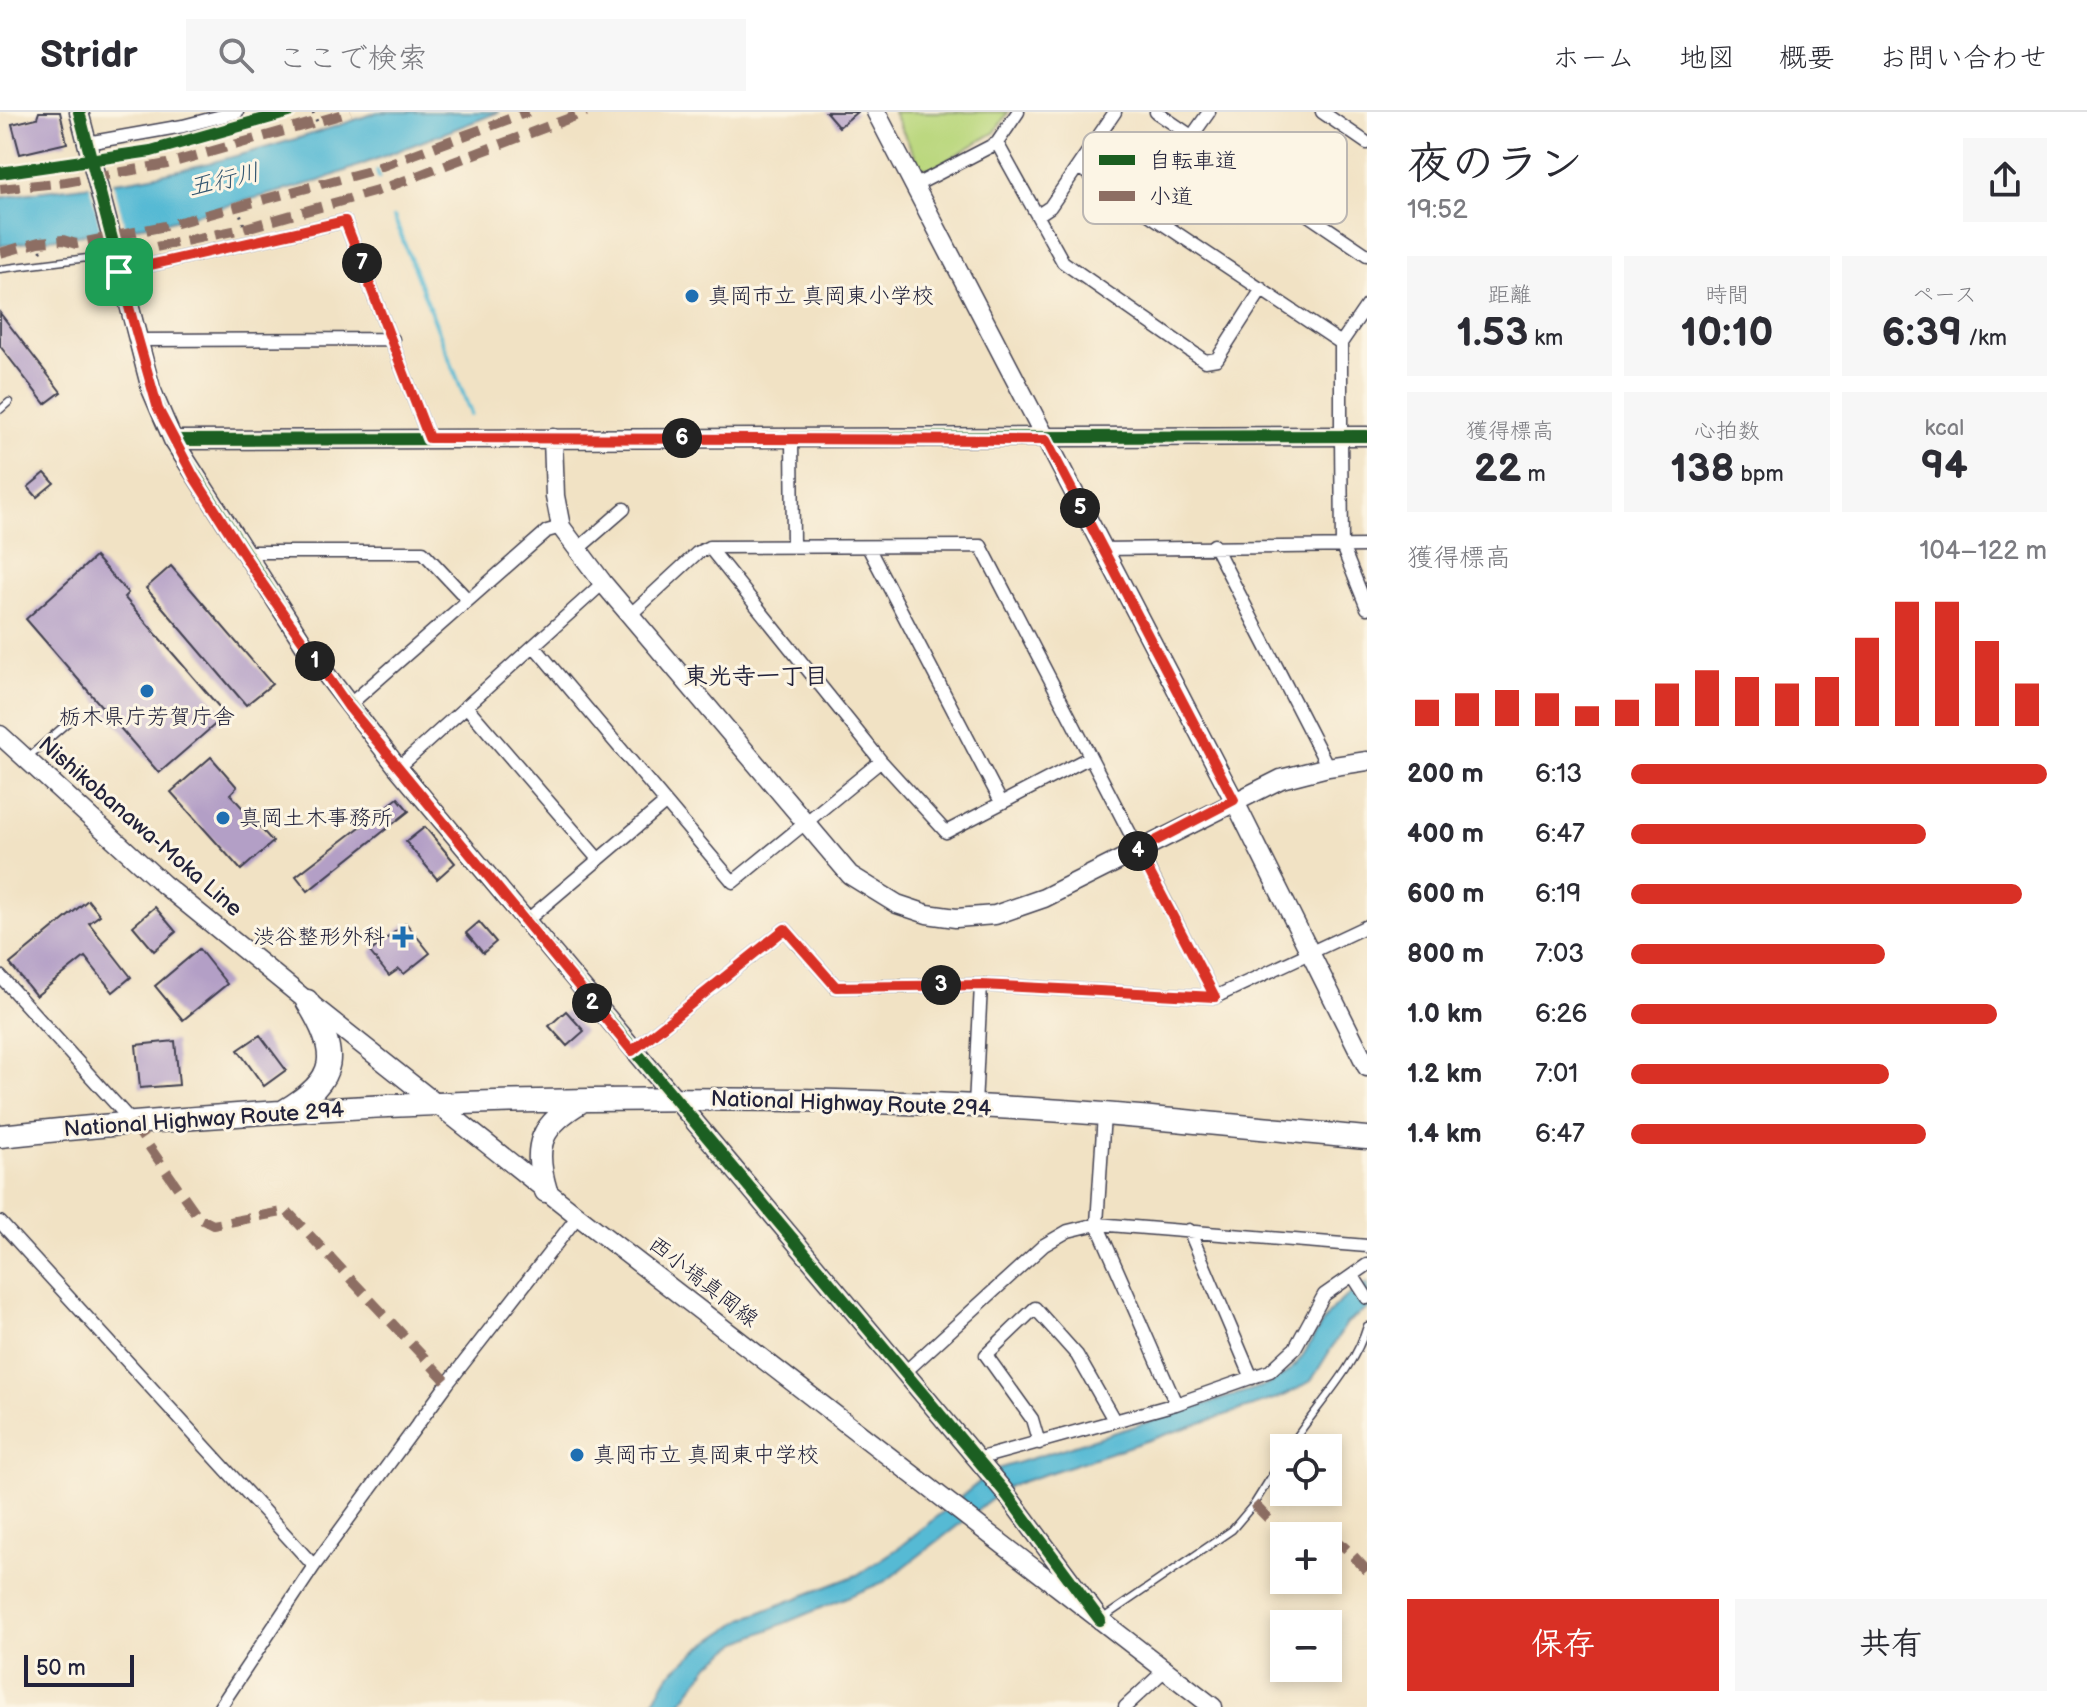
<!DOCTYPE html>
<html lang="ja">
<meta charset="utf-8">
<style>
:root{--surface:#fff;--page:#f7f7f7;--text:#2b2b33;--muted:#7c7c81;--line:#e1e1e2;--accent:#d93025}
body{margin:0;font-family:"Balsamiq Sans","Klee One",sans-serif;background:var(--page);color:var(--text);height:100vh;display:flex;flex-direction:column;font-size:30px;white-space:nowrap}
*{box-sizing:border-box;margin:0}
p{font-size:26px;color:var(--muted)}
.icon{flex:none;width:44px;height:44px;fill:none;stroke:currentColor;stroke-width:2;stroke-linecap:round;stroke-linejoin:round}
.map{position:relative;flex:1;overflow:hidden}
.details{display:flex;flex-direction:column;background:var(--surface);width:720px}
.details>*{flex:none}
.fabs{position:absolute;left:1270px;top:1322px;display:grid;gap:16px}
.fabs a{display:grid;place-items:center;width:72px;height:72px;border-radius:0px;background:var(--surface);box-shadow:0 4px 12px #0003;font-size:40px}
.scale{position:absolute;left:24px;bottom:20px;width:110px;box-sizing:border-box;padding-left:8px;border:4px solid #22223b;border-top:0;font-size:22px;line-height:28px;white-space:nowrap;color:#22223b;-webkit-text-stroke:6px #fcf5e5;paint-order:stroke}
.pin{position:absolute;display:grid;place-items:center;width:68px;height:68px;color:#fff;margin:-34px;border-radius:16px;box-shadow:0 4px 12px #0006}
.km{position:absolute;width:40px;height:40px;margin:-20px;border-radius:50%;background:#222;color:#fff;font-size:22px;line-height:40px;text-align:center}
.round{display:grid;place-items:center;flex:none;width:84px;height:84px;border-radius:0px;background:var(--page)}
.head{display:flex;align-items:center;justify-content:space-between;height:136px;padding:0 40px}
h1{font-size:44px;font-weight:700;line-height:60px}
.figures{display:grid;grid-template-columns:repeat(3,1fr);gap:12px;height:136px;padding:8px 40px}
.figures div{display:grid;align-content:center;border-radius:0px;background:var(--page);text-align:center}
.figures b{font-size:40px;font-weight:700}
.figures small{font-size:22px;font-weight:400}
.figures p{font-size:22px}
.chart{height:224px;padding:16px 40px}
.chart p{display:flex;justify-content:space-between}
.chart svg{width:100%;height:144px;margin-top:8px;stroke:var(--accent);stroke-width:6}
.action{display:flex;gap:16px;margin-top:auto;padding:16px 40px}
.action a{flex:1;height:92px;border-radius:0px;background:var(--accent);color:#fff;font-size:32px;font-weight:700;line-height:92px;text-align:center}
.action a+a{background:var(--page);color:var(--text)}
ul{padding:0 40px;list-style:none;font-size:26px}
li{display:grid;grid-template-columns:128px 96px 1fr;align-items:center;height:60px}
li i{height:20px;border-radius:10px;background:var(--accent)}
header{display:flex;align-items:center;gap:48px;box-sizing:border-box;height:112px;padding:0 40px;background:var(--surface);border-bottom:2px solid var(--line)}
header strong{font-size:38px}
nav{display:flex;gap:44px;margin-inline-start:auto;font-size:28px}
.search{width:560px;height:72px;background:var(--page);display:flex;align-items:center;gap:20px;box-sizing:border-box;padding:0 28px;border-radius:0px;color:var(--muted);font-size:30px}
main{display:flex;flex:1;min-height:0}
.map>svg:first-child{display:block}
.green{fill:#bad77d;stroke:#6e7c5c;stroke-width:2}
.water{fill:#56bad4;stroke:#3c6e88;stroke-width:2}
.pier{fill:#f1e2c4}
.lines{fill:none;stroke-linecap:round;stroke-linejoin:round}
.stream{stroke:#56bad4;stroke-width:4}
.building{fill:#b39fc6}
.lane-casing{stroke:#413f50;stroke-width:9}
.street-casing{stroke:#413f50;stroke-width:15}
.secondary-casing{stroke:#413f50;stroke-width:21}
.highway-casing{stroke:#413f50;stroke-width:25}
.path{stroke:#413f50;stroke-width:3;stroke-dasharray:2 6;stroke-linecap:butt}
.lane{stroke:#fff;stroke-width:6}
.street{stroke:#fff;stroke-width:12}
.secondary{stroke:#fff;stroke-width:18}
.highway{stroke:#fff;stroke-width:22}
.quiet{stroke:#8d6e63;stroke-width:10;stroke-dasharray:20 10;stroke-linecap:butt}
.cycleway-casing{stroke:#fcf5e5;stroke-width:17}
.cycleway{stroke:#1b5e20;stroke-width:12}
.route-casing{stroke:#fff;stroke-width:16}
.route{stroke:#d93025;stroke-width:10}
.poi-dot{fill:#1f6fb2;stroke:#fcf5e5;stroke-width:3}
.labels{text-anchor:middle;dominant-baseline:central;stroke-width:6;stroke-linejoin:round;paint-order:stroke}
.poi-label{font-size:22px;fill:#22223b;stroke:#fcf5e5;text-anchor:start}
.street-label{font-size:22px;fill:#22223b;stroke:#fcf5e5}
.water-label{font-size:24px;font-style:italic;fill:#345771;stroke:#fcf5e5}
.neighbourhood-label{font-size:24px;font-weight:bold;fill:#22223b;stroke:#fcf5e5}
.key{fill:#fcf5e5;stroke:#bbb6b2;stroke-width:2}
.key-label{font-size:22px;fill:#22223b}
</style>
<header>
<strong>Stridr</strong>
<div class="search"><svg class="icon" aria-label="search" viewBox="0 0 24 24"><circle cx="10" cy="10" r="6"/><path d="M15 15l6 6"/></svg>ここで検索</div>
<nav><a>ホーム</a><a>地図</a><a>概要</a><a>お問い合わせ</a></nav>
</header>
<main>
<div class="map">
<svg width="1367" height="1595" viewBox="0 0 1367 1595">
<rect width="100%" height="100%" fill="#fcf5e5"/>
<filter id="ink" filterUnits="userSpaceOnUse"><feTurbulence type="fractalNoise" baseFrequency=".0125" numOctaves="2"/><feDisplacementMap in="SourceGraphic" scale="16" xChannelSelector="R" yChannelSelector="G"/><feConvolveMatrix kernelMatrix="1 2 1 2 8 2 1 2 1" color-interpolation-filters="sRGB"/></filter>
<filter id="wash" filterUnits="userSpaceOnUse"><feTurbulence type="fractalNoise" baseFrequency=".006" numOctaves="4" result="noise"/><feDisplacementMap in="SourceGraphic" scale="32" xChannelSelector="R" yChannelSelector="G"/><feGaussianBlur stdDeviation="1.8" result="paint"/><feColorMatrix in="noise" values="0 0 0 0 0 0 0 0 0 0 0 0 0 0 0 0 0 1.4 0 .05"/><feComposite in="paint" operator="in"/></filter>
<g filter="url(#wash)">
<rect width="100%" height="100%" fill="#f1e2c4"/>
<path class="green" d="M893,0H1008L995,20L930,58L920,54Z"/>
<path class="water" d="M378,0H499L319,69L163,111L0,134V86C51,76 101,74 152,64C229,48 304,26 378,0Z
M1367,1171V1197L1347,1211L1311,1269L1286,1283L1009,1374L886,1469L739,1530L709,1553L678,1595H650L669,1563L700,1536L743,1507L857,1463L897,1437L994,1358L1267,1273C1307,1252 1304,1236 1328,1203C1337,1189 1354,1180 1367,1171Z"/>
<path class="pier" d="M112,66L127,122L102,124L89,70Z"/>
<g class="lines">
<path class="stream" d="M377,59L379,66
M394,105L471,302"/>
</g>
<g id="blocks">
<path class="building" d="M39,0H60L67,31L20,42L12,12L37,6Z
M826,0H857L839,15Z
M0,201L61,280L45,292L0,234Z
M45,361L54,371L37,385L28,375Z
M95,445L128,481L124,485L226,603L159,661L26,507Z
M171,454L272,572L246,593L146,476Z
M211,645L237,675L230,682L273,730L241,758L171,680Z
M398,686L409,699L308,779L296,764Z
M425,715L455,751L437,767L406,730Z
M88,788L100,803L89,811L131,865L113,880L85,845L36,884L10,852Z
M155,795L176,820L154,839L133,814Z
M479,810L496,830L483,841L466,821Z
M406,811L430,841L404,862L399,857L389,864L370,840Z
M199,837L227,872L183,908L155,874Z
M566,899L584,919L567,934L549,914Z
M260,923L286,958L264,974L238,938Z
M175,929L179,973L140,976L136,933Z"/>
</g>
</g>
<g filter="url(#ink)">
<use href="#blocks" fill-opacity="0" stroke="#413f50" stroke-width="2"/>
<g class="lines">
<g class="lane-casing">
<path id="lane" d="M0,157L127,141
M0,298L9,290
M28,645L73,606
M1289,1336C1314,1296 1354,1259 1367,1214
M1103,1506L1232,1418L1254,1392L1284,1344"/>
</g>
<g class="street-casing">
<path id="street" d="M1156,0L1367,143
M1322,0L1367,31
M1192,24L1209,0
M87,31L183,14L237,0
M997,31L1063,150L1205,249L1217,247L1262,177
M1078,55L1341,231
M914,74L997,31L1018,0
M1038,103L1050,95L1115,0
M119,160L345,109L429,326
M1367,193L1341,231V324L1342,434L1367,496
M138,228L393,227
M792,326L793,433
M1214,433L1328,655
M709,435L881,649L946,720L1088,646
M868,435L1001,690
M578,437L624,397
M1100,437L1367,434
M242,440H423L468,488
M630,503L697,441L709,435L981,434L1215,885
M534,534L733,770L881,649
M348,594L547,419L561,415
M466,594L598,747
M398,656L603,471
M525,810L665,691
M0,864L132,1010
M632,939L785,817L836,875L981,873L1215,885L1367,814
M975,994L981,873
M1104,1002L1097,1112L1176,1292
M0,1110L314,1454
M1189,1118L1252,1266
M1353,1164L1367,1186
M904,1261L1044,1133L1068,1119L1097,1112L1367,1134
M1039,1331L1032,1307L986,1243L1035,1196L1077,1243L1114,1308
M977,1347L1176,1292L1270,1259L1295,1236L1324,1183L1367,1153
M220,1595L314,1454L448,1271L578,1104
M1125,1595L1166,1557"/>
</g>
<g class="secondary-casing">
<path id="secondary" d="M79,0L151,277L173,328L309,540L398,656L1004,1379L1100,1508
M876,0L1234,688L1367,955
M553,326L555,384L561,415L603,471L850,763L897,792L927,802L956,806L995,803L1044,786L1281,667L1328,655L1367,649
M173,328L1367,324
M0,623L163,772L307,889L578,1104L1213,1595"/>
</g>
<g class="highway-casing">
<path id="highway" d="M284,999C340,966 339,942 307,889
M0,1024C324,989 651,979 976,994C1107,1000 1237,1014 1367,1026
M546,1079C532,1032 541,1013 582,989"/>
</g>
<path class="path" d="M313,0L317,10
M238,95L245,116
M39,130L42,142"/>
<use href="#lane" class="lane"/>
<use href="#street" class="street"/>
<use href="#secondary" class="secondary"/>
<use href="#highway" class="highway"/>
<path class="quiet" d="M0,77L66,70L167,52L351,0
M0,141L39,130L63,128L76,132L165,114L366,60L528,0
M127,141L242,117L377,79L586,0
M132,1010L199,1106L213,1113L287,1099L448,1271
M1254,1392L1285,1424C1334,1423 1334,1422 1367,1459"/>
<g class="cycleway-casing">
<path id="cycleway" d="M79,0L151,277L173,328L309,540L398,656L1004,1379L1100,1508
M0,61L151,39L289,0
M173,328L1367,324"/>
</g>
<use href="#cycleway" class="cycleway"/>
</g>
</g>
<g class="lines" filter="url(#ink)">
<g class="route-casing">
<path id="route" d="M345,109L429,326L1046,328L1234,688L1138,738L1215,885L981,873L836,875L785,817L632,939L348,594L262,471L194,365L158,297L119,160Z"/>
</g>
<use href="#route" class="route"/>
</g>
<g class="poi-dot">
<circle cx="692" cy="184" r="8"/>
<circle cx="147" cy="579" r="8"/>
<circle cx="223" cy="706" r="8"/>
<path d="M399 813h8v8h8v8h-8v8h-8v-8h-8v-8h8z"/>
<circle cx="577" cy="1343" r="8"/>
</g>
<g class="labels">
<g class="poi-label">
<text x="708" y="184">真岡市立 真岡東小学校</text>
<text x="147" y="605" text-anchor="middle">栃木県庁芳賀庁舎</text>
<text x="239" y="706">真岡土木事務所</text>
<text x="385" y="825" text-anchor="end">渋谷整形外科</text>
<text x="593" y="1343">真岡市立 真岡東中学校</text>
</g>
<g class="street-label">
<text transform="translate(140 715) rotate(41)">Nishikobanawa-Moka Line</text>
<text transform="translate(851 992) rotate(2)">National Highway Route 294</text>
<text transform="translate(204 1008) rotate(-4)">National Highway Route 294</text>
<text transform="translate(703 1170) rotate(38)">西小塙真岡線</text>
</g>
<g class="water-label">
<text transform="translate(224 68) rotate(-13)">五行川</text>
</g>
<g class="neighbourhood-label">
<text x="756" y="564">東光寺一丁目</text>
</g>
</g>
<rect x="1083" y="20" width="264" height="92" rx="12" class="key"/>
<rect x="1099" y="43" width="36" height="10" fill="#1b5e20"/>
<rect x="1099" y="79" width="36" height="10" fill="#8d6e63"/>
<g class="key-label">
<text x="1149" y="56">自転車道</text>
<text x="1149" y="92">小道</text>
</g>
</svg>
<div class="fabs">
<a><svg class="icon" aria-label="locate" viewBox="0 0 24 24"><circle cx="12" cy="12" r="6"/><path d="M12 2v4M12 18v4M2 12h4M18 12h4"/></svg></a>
<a>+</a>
<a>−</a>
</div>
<div class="scale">50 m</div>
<div class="pin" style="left:119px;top:160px;background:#1e9e55"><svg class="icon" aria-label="arrive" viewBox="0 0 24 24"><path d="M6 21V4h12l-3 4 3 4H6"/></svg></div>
<b class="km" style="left:315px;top:549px">1</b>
<b class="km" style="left:592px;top:891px">2</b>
<b class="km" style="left:941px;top:873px">3</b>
<b class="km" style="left:1138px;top:739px">4</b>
<b class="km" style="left:1080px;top:396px">5</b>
<b class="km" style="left:682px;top:326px">6</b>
<b class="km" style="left:362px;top:151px">7</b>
</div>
<section class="details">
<div class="head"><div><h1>夜のラン</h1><p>19:52</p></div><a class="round"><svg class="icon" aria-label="share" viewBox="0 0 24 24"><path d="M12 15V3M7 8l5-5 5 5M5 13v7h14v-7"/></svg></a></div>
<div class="figures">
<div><p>距離</p><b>1.53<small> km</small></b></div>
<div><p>時間</p><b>10:10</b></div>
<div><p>ペース</p><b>6:39<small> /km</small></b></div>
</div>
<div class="figures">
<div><p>獲得標高</p><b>22<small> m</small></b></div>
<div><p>心拍数</p><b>138<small> bpm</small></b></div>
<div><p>kcal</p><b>94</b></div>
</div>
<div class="chart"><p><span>獲得標高</span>104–122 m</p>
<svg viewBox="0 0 160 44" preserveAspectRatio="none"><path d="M5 44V36M15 44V34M25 44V33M35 44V34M45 44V38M55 44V36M65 44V31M75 44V27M85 44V29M95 44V31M105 44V29M115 44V17M125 44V6M135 44V6M145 44V18M155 44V31"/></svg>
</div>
<ul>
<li><b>200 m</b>6:13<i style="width:100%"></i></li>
<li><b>400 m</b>6:47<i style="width:71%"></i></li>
<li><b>600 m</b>6:19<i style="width:94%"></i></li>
<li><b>800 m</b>7:03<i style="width:61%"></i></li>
<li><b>1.0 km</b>6:26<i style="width:88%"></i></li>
<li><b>1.2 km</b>7:01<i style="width:62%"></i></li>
<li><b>1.4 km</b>6:47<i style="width:71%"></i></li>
</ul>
<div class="action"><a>保存</a><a>共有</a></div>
</section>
</main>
